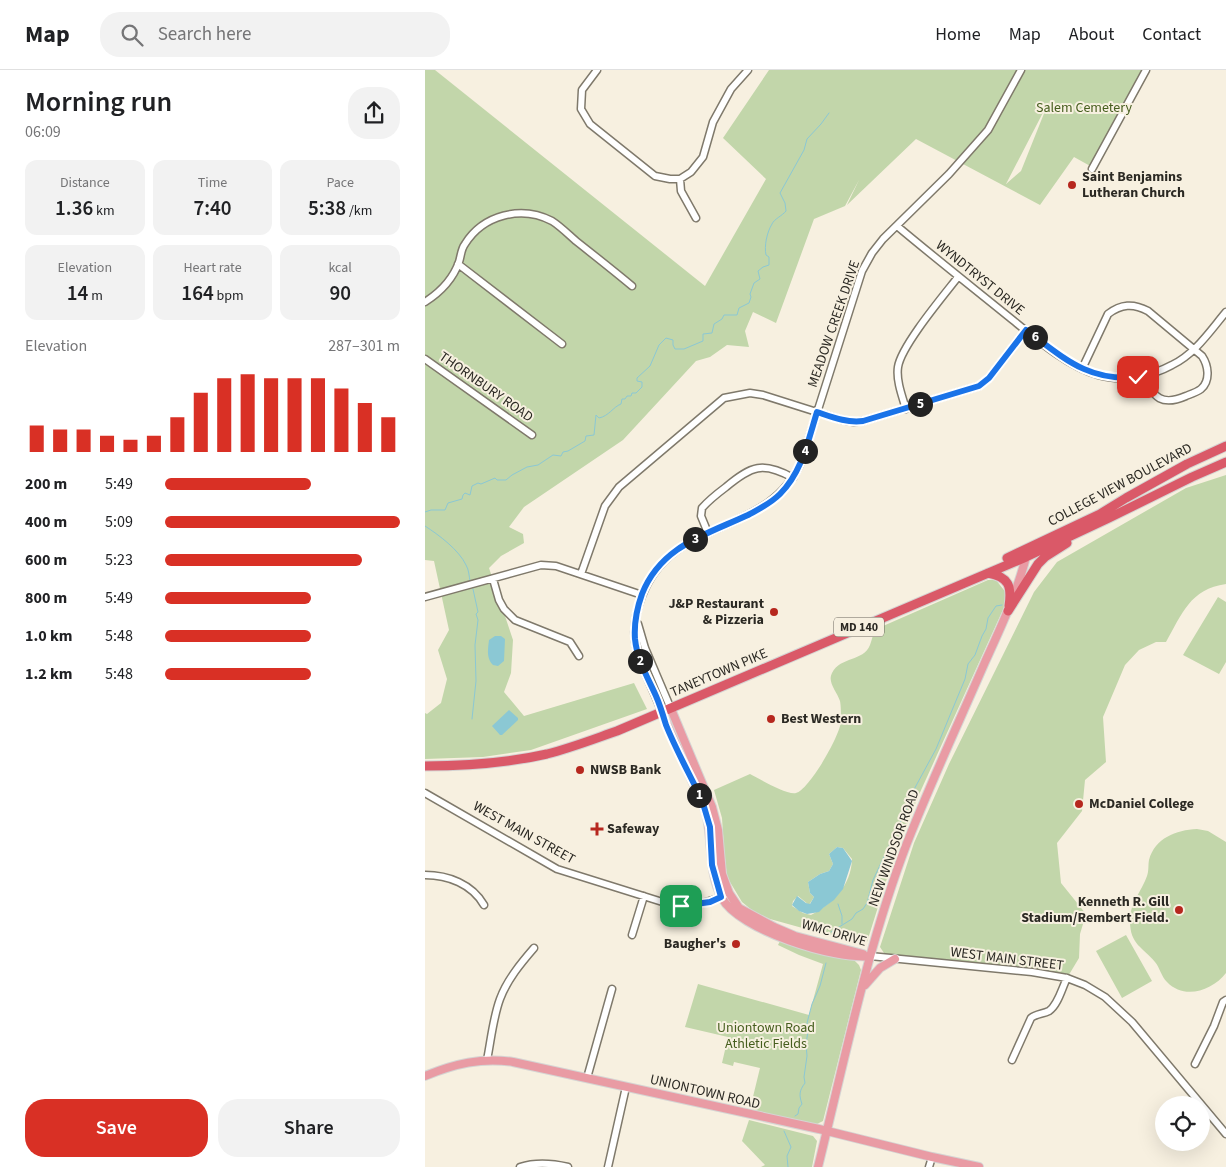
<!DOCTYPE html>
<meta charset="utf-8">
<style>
:root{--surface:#fff;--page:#f2f2f2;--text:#202124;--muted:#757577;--line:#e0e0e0;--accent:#d93025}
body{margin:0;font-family:"Source Sans 3",sans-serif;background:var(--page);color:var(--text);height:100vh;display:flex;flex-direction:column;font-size:19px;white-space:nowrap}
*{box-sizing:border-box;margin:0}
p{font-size:16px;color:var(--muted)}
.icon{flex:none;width:28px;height:28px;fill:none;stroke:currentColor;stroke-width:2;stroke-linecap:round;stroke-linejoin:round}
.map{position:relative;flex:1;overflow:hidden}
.panel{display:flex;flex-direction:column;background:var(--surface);width:425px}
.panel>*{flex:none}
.tools{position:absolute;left:730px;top:1026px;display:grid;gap:10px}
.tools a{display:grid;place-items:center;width:55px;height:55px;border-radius:50%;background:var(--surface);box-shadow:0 5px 20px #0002;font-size:25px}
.pin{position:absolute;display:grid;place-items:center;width:42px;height:42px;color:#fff;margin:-21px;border-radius:10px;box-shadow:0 2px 8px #0006}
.km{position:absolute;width:25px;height:25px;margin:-12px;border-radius:50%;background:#222;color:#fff;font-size:14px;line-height:25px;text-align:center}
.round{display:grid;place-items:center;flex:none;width:52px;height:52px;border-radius:20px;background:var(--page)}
.headline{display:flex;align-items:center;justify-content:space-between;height:85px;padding:0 25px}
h1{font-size:28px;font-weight:600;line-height:38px}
.figures{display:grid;grid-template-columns:repeat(3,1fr);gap:8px;height:85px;padding:5px 25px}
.figures div{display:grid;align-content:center;border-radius:12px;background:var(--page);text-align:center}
.figures b{font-size:21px;font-weight:600}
.figures small{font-size:14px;font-weight:400}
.figures p{font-size:14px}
.chart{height:140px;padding:10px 25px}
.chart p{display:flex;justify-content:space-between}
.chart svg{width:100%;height:90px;margin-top:5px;stroke:var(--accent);stroke-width:6}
.primary-button{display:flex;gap:10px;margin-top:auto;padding:10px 25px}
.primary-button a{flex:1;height:58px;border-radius:20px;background:var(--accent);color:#fff;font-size:20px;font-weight:600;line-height:58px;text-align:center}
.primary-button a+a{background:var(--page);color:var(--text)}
ul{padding:0 25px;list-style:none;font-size:16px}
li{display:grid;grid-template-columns:80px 60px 1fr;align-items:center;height:38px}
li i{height:12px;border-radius:6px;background:var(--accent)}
header{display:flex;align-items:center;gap:30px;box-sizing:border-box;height:70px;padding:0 25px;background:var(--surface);border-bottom:1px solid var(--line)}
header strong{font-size:24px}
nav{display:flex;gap:28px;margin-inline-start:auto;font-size:18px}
.search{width:350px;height:45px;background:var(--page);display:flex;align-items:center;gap:12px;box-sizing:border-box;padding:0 18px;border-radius:20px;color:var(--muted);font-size:19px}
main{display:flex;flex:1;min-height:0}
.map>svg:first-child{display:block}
.green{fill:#c2d6aa;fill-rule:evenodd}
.water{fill:#8bc8d4}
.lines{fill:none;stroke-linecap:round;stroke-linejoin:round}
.stream{stroke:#8bc8d4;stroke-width:1}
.minor-casing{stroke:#7f796b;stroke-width:9}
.major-casing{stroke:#d5d4d3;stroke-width:10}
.highway-casing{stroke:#d5d4d3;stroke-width:11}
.minor{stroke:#fff;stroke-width:6}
.major{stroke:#e99ba4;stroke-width:8}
.highway{stroke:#da5968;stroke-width:9}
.route-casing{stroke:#fff;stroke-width:10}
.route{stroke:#1a73e8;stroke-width:6}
.poi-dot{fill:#b6271e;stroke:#f7f0e0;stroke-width:2}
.labels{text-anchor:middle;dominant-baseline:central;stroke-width:4;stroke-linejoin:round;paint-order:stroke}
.shield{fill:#f7f0e0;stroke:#68655c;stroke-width:1}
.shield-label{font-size:12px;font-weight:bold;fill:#2b2923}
.park-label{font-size:14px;fill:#465e1e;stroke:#f7f0e0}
.poi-label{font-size:14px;font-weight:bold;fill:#2b2923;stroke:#f7f0e0;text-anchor:start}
.street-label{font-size:14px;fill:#2b2923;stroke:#f7f0e0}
</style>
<header>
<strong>Map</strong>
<div class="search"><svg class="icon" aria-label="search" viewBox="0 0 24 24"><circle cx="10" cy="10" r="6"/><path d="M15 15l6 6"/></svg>Search here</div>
<nav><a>Home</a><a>Map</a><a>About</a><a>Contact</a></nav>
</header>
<main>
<section class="panel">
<div class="headline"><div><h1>Morning run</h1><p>06:09</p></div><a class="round"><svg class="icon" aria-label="share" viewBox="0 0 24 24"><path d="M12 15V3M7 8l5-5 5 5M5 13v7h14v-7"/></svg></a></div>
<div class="figures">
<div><p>Distance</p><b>1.36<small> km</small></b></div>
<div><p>Time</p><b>7:40</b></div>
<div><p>Pace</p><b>5:38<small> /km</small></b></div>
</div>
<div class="figures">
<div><p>Elevation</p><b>14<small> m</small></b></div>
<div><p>Heart rate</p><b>164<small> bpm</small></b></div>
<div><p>kcal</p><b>90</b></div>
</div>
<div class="chart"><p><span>Elevation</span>287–301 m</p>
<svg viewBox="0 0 160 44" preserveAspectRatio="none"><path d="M5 44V31M15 44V33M25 44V33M35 44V36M45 44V38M55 44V36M65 44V27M75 44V15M85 44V8M95 44V6M105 44V8M115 44V8M125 44V8M135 44V13M145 44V20M155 44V27"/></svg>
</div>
<ul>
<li><b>200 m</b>5:49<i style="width:62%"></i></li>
<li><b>400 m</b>5:09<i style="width:100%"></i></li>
<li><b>600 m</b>5:23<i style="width:84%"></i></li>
<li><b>800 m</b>5:49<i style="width:62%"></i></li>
<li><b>1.0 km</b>5:48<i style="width:62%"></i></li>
<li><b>1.2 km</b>5:48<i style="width:62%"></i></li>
</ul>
<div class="primary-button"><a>Save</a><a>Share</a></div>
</section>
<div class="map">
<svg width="801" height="1097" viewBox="0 0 801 1097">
<rect width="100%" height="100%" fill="#f7f0e0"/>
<path class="green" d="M0,0H10L280,216L341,109L298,68L344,0H719L667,97L649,87L615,135L491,69L422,135L434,110L420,136L389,149L351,253L328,242L320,261L324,277L302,275L285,287L271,291L198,370L99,437L84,457L98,464L99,473L76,486L64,498L88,570L86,603L79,622L99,646L209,613L222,639L106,680L58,687L0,689V643L2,644L16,633L22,609L13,580L24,560L9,491L0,490ZM624,31L596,101L581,114Z
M801,405V514C765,519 757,544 741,572H731L714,580L700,595L678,647L681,692L660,710L657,741L632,773L636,813L661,844L655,864L654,888L642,908L464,887L459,883L455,877L489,773L524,694L609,522L632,492L761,418Z
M563,510H571L582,524L581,533L492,729L463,805L442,872L399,864L345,849L328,841L317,832L302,807L299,779L297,748L289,720L325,704C335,709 361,725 371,723C384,720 417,663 416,650C416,644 416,636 415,631C412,622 402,612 407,603C416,586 438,592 445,575C447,570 448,564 449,560ZM412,777L418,778L427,789C426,816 408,833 386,845L378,843L367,836L368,831L373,826L384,835L389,827L385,823L383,812L395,804L404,801L408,794L404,784Z
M793,527L801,532V592L794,604L758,585Z
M772,759L783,761L801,772V903C787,921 759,930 742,912C736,906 735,898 730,892C718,877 705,875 705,851C704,834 717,821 722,806C724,801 723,795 724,790C730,768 751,760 772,759Z
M701,865L727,911L697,928L671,881Z
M355,871L369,876L429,890L434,895L436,900L398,1051L392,1054L381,1053L325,1039L335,998L309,992L308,996L297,993L303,967L260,957L273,914L384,945L398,894L374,885L353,875Z
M324,1050L388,1066L392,1071L387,1097H336L340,1095L317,1071Z"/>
<path class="water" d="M70,566H76L80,569L79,591L73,596L68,595C61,588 63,579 64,570Z
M84,640L93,648V650L77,665H75L67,656Z
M412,777L418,778L427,791L418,819L409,830L398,838L394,842L382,844L374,841L367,835L372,826L381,833L385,834L389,827L385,823L383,812L395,804L404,801L408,794L404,784Z"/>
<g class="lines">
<path class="stream" d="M0,442L6,440H20L23,433L37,429L38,425L40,423L45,425L47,416L53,413L56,414L70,408L72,410H81L87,405L102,397L113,395L128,385L136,386L138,382L143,381L160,371L161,366L169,365L171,345L174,348C184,346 188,337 196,334L197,329H200L202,326H206L207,323H211L217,317V312L212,311V308L225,296L234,275L241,268L248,270V275L250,279H259L278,271V264L287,263L289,254L297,249L299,245H312L314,238L324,233L326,227L325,224L329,213L335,209L333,201L338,197L344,195V187L341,185C339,176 342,162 347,154C349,149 357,146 361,141L360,133L355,123L379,80L382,69L396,54L404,43
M0,456C14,465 34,480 41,495C44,500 44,506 45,511
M47,649L51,611L50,575L53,550L51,544L53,542L48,519
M413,834L417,846V854
M406,862L427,849L431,843L438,839L442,833L448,810L481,740L486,725L511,679L540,609L543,594L550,585L557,566L561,559L563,548L571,536L577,535
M370,1046L373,1044L374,1038L377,1034C374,1025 374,1021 380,1013L379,1007L382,986L381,974L383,961L382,953L387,934L395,916L401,893
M359,1061L366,1077L362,1086L363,1097"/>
<g class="minor-casing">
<path id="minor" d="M172,0L157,20L156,39L165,54L230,106L245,109H255L266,102L278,87L288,52L306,19L323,0
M667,99L721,0
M255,109L256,121L271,148
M472,156C509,187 547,217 584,247C610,268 642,296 673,305C697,312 725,307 747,295C770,284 785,261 801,242
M33,194L137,274
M0,232C14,223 28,209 34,192C36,186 36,179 40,174C58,145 96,135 127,151C135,156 143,164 151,171C170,186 189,201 207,216
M0,289L107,365
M657,299L683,244C696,234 708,233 723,241L777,286C783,295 786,310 776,319C772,322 766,324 761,326C738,336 727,329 721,305
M481,339C477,326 471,310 473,297C476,276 519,225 533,207
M283,463L276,446L277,438C284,430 293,423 301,417C326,396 338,391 368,408
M156,504L180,436L194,417L299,328L325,323L338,325L417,350L429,352L438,351L554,316L564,308L601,260
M68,509L74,530L79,539L90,550L145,572L154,586
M0,527L116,495L131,496L217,525
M213,554L220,578L246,639
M237,643C229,619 214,596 210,571C208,557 212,539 217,526C247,445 344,469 377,390L437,201L447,183L458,169L524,104L563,60L596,0
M0,723L132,799L247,835C267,837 283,833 301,825
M0,805C23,805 47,814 59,835
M207,865L219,826
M445,886L607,902L642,908L660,915L680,927L707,952L801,1064
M62,990C66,970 68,948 75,929C82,910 96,893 109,878
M587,990L606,948C611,944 618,944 624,941C633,935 637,918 642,908
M770,994L789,956L798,932L801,930
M162,1008L187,919
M95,1097C111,1092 126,1093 143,1097
M183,1097L201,1017
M504,1097L507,1087"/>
</g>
<g class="major-casing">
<path id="major" d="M246,639L287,737L293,760L297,804L304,823L314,838L349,857L370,866L438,884
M237,643L281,742C288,770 283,802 297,828C314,860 410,890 445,886
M440,915L455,898L470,889
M0,1006C29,994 57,987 88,992L394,1059L507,1087L554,1097
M393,1097C420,989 442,877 482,773C506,712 534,652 560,592C576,557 593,521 602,483"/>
</g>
<g class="highway-casing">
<path id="highway" d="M582,488L675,444L701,428L762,394L801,376
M563,503C584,507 587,516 584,536
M583,541L613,494L620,487L642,473
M0,696C41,696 82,693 122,684C146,678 169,669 192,661L601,487L684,448L767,407L801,392"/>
</g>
<use href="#minor" class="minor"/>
<use href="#major" class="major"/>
<use href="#highway" class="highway"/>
</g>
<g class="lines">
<g class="route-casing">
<path id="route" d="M256,836L285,832L296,827L287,795L285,757L277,730C265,705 251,680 241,655C238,645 235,635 231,626C223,608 212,590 210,569C209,555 212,538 217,524C236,476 280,465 323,445C334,439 345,434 355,424C377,402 383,371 392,342C407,347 421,353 438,351L554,316L564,308L601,260C639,288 663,312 713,307"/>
</g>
<use href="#route" class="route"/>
</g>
<g class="poi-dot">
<circle cx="647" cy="115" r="5"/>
<circle cx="349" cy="542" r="5"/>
<circle cx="346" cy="649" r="5"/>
<circle cx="155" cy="700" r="5"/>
<circle cx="654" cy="734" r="5"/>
<path d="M169.5 751.5h5v5h5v5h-5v5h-5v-5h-5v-5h5z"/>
<circle cx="754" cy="840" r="5"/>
<circle cx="311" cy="874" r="5"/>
</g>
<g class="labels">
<rect class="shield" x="409" y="547.5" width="50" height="19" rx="4"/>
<g class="shield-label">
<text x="434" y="557">MD 140</text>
</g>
<g class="park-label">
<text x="659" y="38">Salem Cemetery</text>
<text x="341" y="958">Uniontown Road<tspan x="341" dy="16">Athletic Fields</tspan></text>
</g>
<g class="poi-label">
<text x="657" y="107">Saint Benjamins<tspan x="657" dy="16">Lutheran Church</tspan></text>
<text x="339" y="534" text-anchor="end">J&amp;P Restaurant<tspan x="339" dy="16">&amp; Pizzeria</tspan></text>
<text x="356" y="649">Best Western</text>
<text x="165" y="700">NWSB Bank</text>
<text x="664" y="734">McDaniel College</text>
<text x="182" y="759">Safeway</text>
<text x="744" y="832" text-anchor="end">Kenneth R. Gill<tspan x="744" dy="16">Stadium/Rembert Field.</tspan></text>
<text x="301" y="874" text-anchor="end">Baugher's</text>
</g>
<g class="street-label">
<text transform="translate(555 208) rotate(39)">WYNDTRYST DRIVE</text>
<text transform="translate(409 254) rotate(-71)">MEADOW CREEK DRIVE</text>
<text transform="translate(61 317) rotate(35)">THORNBURY ROAD</text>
<text transform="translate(695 415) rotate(-28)">COLLEGE VIEW BOULEVARD</text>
<text transform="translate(294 603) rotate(-23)">TANEYTOWN PIKE</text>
<text transform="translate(99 763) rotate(29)">WEST MAIN STREET</text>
<text transform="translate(469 778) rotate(-70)">NEW WINDSOR ROAD</text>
<text transform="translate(409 863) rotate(16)">WMC DRIVE</text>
<text transform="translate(582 889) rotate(7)">WEST MAIN STREET</text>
<text transform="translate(280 1022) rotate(13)">UNIONTOWN ROAD</text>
</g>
</g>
</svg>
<div class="tools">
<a><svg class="icon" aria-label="locate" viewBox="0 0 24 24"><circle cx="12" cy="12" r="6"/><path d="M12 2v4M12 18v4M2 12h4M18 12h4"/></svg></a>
</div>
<div class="pin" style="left:256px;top:836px;background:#1e9e55"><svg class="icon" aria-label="arrive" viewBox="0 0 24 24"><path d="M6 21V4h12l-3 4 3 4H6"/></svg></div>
<div class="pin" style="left:713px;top:307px;background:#d93025"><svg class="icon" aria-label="check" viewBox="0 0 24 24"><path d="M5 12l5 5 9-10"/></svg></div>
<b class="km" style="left:274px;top:725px">1</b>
<b class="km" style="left:215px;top:591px">2</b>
<b class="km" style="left:270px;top:469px">3</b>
<b class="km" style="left:380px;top:381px">4</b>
<b class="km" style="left:495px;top:334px">5</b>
<b class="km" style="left:610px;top:267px">6</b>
</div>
</main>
